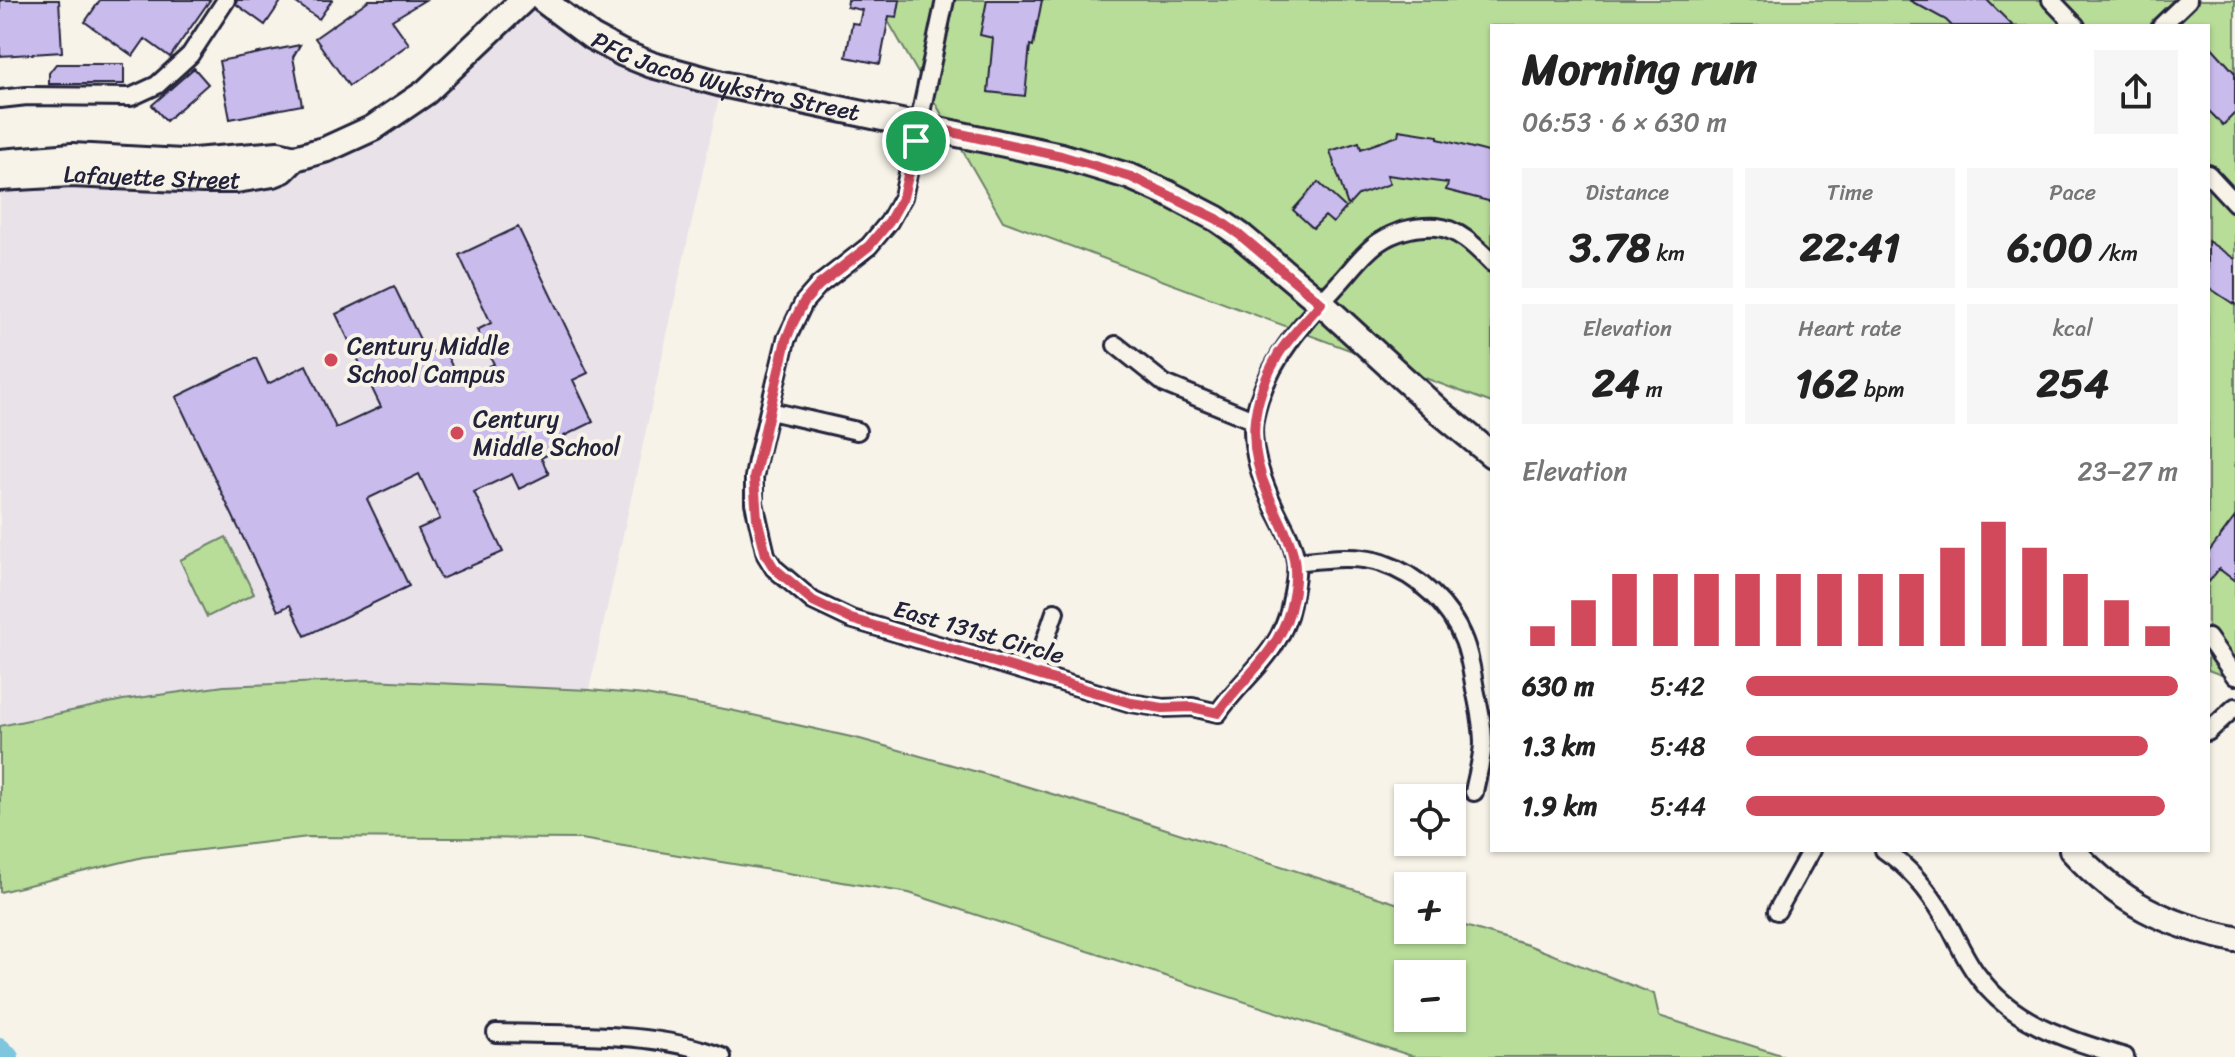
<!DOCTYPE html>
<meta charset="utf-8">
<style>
:root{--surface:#fff;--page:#f6f6f6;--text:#222;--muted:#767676;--accent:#d1495b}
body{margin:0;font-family:Sriracha,sans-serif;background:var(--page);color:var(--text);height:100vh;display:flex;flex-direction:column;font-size:30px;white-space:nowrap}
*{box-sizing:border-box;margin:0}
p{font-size:26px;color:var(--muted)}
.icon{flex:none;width:44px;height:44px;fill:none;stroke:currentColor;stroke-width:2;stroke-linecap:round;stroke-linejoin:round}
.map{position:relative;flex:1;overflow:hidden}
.details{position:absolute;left:1490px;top:24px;width:720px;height:828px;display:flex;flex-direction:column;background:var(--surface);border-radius:0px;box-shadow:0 2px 6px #0004}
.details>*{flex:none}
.controls{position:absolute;left:1394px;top:784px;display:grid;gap:16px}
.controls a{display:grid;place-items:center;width:72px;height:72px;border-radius:0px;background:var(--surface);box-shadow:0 2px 6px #0004;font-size:40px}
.pin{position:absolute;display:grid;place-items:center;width:68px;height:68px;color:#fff;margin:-34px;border:4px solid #fff;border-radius:50%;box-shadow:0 2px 8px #0007}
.round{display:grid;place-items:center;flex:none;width:84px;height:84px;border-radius:0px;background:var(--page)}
.headline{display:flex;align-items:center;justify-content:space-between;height:136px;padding:0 32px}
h1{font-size:44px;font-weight:800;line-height:60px}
.stats{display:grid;grid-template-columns:repeat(3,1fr);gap:12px;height:136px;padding:8px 32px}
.stats div{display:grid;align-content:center;border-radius:0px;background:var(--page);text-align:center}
.stats b{font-size:40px;font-weight:800}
.stats small{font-size:22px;font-weight:400}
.stats p{font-size:22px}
.chart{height:224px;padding:16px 32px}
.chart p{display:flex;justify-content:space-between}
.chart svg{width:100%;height:144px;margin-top:8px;stroke:var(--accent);stroke-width:6}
ul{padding:0 32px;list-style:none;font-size:26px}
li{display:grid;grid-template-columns:128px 96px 1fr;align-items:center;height:60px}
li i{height:20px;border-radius:10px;background:var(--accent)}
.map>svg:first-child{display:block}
.built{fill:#e9e2e9}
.green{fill:#b8dd99;stroke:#6d806a;stroke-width:2;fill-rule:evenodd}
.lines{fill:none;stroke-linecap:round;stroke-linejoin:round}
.canal{stroke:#7dc6de;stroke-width:20}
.building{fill:#c9bbec;stroke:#22223b;stroke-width:2}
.street-casing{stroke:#22223b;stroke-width:22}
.secondary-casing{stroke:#22223b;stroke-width:30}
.street{stroke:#f7f3e8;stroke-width:16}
.secondary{stroke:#f7f3e8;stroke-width:24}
.route-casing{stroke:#fff;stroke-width:16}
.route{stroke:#d1495b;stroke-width:10}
.poi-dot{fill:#d1495b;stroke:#f7f3e8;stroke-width:3}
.labels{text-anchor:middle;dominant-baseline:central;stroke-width:8;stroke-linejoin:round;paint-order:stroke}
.street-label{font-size:24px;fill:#22223b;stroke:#f7f3e8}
.poi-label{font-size:24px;fill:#22223b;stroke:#f7f3e8;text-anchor:start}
</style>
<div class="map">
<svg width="2235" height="1057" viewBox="0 0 2235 1057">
<rect width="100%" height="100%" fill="#f7f3e8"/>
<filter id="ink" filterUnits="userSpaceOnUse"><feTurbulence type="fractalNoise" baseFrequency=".0125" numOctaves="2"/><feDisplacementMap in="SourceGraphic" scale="16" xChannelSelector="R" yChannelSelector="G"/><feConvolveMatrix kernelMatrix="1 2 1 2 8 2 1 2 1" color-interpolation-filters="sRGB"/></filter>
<g filter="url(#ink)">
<path class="built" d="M523,0L722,84L589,690L369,680L224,686L123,700L0,726V178L348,140Z"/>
<path class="green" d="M876,0H2235V680L2208,670V26H1492V403L1003,221Z
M226,537L254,594L207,617L180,560Z
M369,680L589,690L645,695L730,710L860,739L988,775L1123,815L1408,907V930H1452V922L1528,945L1654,994L1659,1016L1787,1057H1415L909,893L581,839L308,837L143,857L0,892V726L123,700L224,686ZM1452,974V1018H1408V974Z"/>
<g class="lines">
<path class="canal" d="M0,1048L9,1057"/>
</g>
<path class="building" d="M0,0H59L62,52L0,56Z
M100,0H210L170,57L145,39L133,56L85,22Z
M237,0H282L265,25L236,4Z
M292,0H332L319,19Z
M369,0H425L392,20L409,44L349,86L315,38Z
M848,0H900L897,17L889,16L880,64L846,57L852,23L859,24L862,10L847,7Z
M987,0H1042L1033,46L1030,45L1025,96L988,92L993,38L980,35Z
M1909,0H1987L2013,26H1952L1946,20Z
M2208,43L2235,73V113L2223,125L2208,110Z
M300,45L293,57L302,105L230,119L219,61Z
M56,64H124V84H49V73Z
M194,68L208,84L166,121L152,105Z
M1399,130L1438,136V139L1492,153V202L1446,190L1448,183L1387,175L1390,184L1358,195L1348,206L1330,151L1359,142L1361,149L1398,136Z
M1318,182L1346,208L1333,223L1325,216L1313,228L1293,210Z
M518,227L588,373L573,380L593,422L564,436L568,444L541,458L549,474L519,489L512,474L474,492L503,552L441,579L418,529L440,519L419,474L367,499L409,586L305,636L290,605L278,611L176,397L256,358L268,384L306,365L336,428L381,407L336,314L394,286L427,354L443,347L459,381L494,364L477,330L491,323L459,255Z
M2208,241L2235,259V305L2208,287Z
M2235,517V581L2219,569L2208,583V553Z"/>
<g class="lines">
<g class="street-casing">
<path id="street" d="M945,0L903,197L889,222L869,246L819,285L804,302L786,340L757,461L754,478V503L766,555L774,568L813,601L851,619L1131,703L1163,708L1192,707L1218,713C1244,675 1281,654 1291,604C1293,591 1298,575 1296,562C1294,544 1284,527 1276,511C1264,486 1253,458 1253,430C1253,419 1256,410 1259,400C1275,352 1307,318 1341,281C1353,268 1364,252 1379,242C1396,231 1417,226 1437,227C1459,229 1477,248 1492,263
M2051,0L2076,26
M2161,26L2188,0
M0,99L27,96L131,97L157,85L190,55L226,0
M2208,174L2235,203
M1116,345L1165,384L1253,420
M770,411L857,431
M1296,562C1323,559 1356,554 1382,563C1418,575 1450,605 1464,641C1470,656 1472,673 1475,689C1479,707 1483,725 1483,744C1482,760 1477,776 1474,792
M2208,638L2235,676
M1034,673L1055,612
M2208,732L2235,707
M1884,850C1909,867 1929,891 1945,918C1956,937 1964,958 1978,976C2013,1025 2071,1040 2125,1057
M1777,911L1811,850
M496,1033C565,1035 659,1031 722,1057"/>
</g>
<g class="secondary-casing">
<g id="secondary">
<path id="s1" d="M543,0L592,37L622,53L652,65L722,84L1061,156L1131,177L1167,193L1217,219L1240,235L1321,303L1440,412L1492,455"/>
<path d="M0,162L72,156L182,162L278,154L295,158L327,149L373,128L426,92L523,0"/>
<path id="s2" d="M0,178L71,174L203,180H236L273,174L283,170L295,158"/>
<path d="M2072,850C2120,903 2166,925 2235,939"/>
</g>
</g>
<use href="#street" class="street"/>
<use href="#secondary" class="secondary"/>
</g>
</g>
<g class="lines" filter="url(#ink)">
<g class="route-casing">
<path id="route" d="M920,125L1061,156L1131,177L1217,219L1240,235L1321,303C1307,320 1290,336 1278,355C1251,402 1246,444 1268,494C1288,541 1304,556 1290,610C1276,657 1243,676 1218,713L1192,707L1163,708L1131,703L851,619L813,601L774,568L766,555L757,518L754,478L786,340L792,325L804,302L819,285L869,246L889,222L903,197Z"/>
</g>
<use href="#route" class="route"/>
</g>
<g class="poi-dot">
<circle cx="331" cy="360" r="8"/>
<circle cx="457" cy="433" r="8"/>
</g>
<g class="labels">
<g class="street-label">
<text stroke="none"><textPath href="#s1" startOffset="202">PFC Jacob Wykstra Street</textPath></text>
<text stroke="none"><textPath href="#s2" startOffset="152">Lafayette Street</textPath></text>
<text transform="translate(979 632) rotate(16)">East 131st Circle</text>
</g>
<g class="poi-label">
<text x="347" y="346">Century Middle<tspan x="347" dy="28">School Campus</tspan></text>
<text x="473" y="419">Century<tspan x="473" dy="28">Middle School</tspan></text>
</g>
</g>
</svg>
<div class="controls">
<a><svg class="icon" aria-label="locate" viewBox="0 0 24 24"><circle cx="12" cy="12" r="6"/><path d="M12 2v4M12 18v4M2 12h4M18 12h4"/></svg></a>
<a>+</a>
<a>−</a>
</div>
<div class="pin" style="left:916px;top:141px;background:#1e9e55"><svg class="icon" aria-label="arrive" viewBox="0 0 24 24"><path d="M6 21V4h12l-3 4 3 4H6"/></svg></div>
<section class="details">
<div class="headline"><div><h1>Morning run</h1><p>06:53 · 6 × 630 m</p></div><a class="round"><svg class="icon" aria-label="share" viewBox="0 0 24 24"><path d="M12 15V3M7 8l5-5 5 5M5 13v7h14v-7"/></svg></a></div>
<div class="stats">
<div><p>Distance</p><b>3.78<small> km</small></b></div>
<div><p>Time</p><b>22:41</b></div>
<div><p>Pace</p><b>6:00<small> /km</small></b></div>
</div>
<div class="stats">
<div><p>Elevation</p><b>24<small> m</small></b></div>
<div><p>Heart rate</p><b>162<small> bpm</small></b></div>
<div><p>kcal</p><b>254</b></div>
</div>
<div class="chart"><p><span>Elevation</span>23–27 m</p>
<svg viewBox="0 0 160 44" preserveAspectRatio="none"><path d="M5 44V38M15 44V30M25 44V22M35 44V22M45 44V22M55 44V22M65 44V22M75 44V22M85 44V22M95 44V22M105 44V14M115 44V6M125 44V14M135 44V22M145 44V30M155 44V38"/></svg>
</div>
<ul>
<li><b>630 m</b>5:42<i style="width:100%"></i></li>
<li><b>1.3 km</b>5:48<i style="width:93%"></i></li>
<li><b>1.9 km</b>5:44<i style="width:97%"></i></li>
</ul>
</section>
</div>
